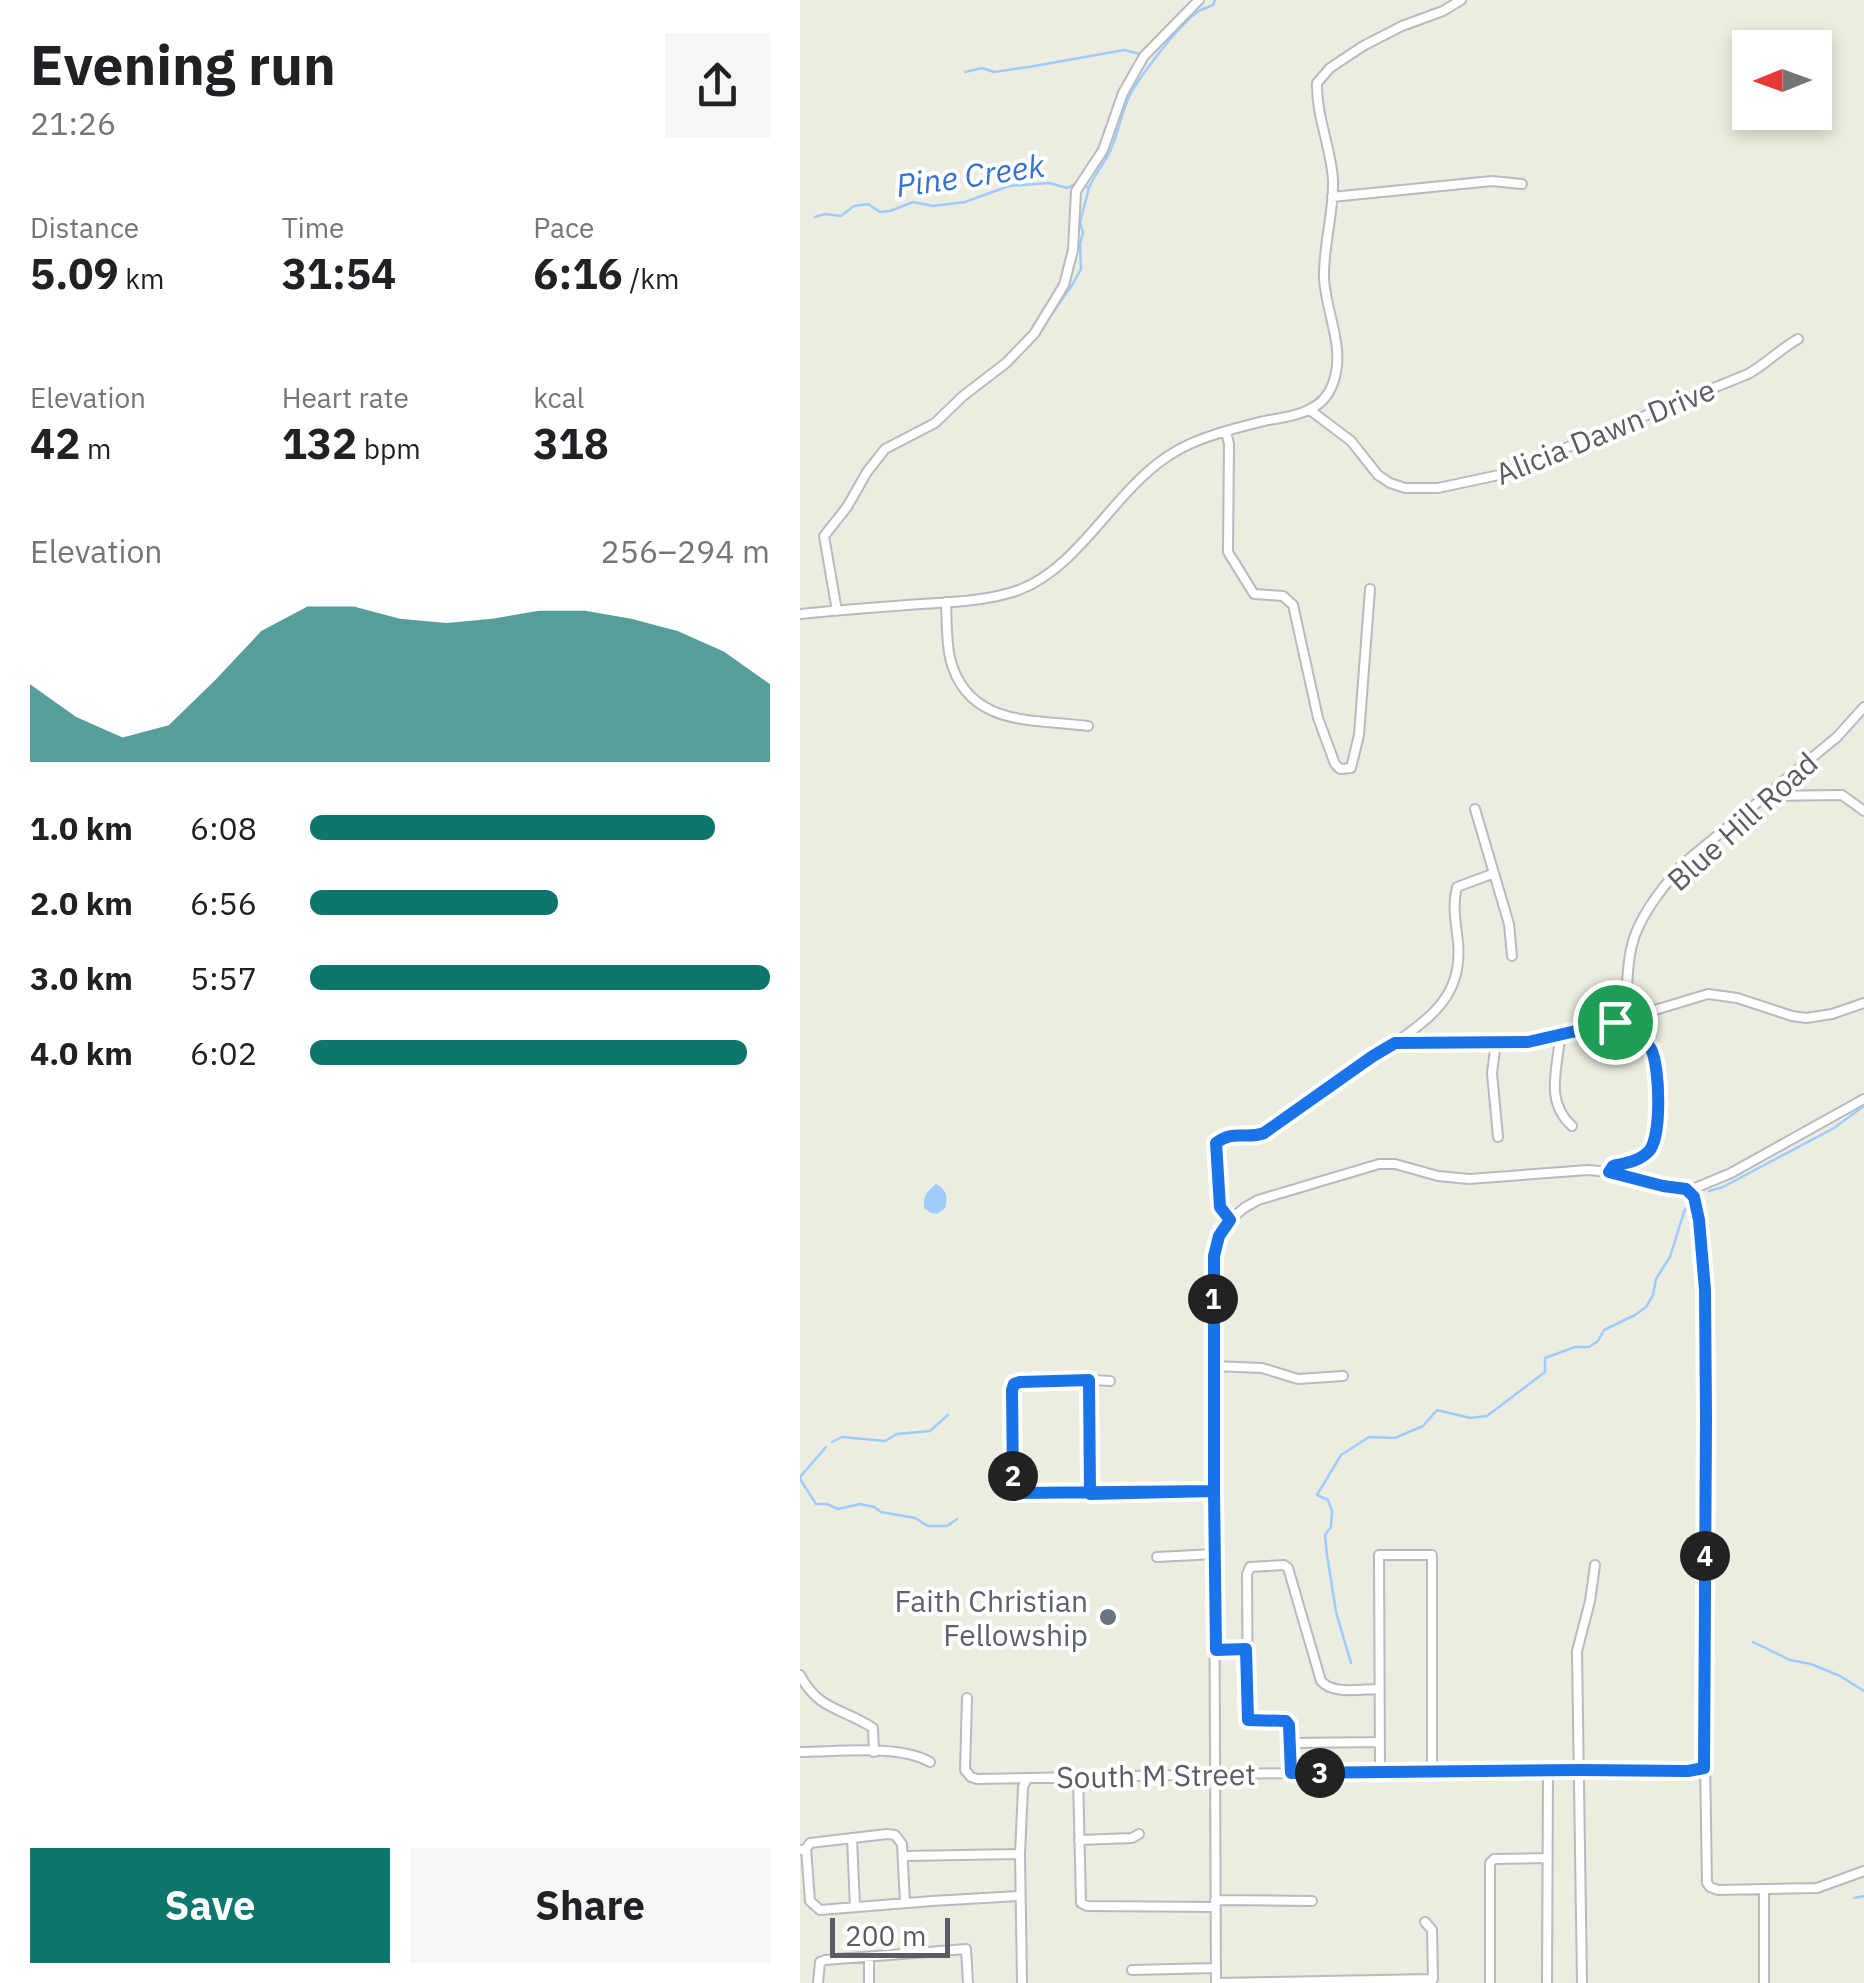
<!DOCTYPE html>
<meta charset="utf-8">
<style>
:root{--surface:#fff;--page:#f6f6f6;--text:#202124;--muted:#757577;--accent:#0f766e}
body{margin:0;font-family:"IBM Plex Sans",sans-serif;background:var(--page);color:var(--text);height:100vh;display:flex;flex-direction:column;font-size:38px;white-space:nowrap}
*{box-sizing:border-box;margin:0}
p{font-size:32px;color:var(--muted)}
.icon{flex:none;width:55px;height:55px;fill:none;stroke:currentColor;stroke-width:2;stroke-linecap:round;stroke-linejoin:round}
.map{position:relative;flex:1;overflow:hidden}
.side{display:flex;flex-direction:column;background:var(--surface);width:800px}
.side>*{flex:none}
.needle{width:65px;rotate:269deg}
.fabs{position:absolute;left:932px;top:30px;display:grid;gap:20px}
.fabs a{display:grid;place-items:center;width:100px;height:100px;border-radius:0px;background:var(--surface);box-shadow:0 5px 15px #0003;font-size:50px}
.scale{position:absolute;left:30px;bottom:25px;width:120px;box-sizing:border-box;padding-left:10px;border:5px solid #595c62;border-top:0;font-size:28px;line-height:35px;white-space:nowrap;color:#595c62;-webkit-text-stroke:8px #fff;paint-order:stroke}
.pin{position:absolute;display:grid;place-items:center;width:85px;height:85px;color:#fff;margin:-42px;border:5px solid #fff;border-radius:50%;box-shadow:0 2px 10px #0007}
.km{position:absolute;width:50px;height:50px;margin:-25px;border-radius:50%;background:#222;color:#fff;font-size:28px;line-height:50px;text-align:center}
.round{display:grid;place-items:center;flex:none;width:105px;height:105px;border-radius:0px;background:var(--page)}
.overview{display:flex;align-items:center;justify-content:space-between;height:170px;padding:0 30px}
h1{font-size:55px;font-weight:700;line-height:75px}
.metrics{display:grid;grid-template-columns:repeat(3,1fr);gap:15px;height:170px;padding:10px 30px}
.metrics div{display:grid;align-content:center}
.metrics b{font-size:42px;font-weight:700}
.metrics small{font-size:28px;font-weight:400}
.metrics p{font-size:28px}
.chart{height:280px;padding:20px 30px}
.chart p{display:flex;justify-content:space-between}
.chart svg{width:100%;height:180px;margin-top:10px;fill:var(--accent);opacity:.7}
.cta{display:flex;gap:20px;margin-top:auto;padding:20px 30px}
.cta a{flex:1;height:115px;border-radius:0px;background:var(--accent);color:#fff;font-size:40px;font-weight:700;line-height:115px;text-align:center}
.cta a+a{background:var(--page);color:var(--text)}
ul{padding:0 30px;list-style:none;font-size:32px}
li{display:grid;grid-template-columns:160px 120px 1fr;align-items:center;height:75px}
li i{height:25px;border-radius:12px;background:var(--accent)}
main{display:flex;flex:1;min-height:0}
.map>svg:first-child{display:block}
.water{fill:#9eccff}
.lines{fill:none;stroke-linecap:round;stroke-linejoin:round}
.stream{stroke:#9eccff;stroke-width:2.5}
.minor-casing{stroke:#b8bac0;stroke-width:12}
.minor{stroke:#fff;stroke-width:8}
.route-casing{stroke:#fff;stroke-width:20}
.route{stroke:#1a73e8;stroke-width:12}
.worship-dot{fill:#6b7280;stroke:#fff;stroke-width:4}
.labels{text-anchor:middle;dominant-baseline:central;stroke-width:8;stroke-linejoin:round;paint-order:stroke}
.street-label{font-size:30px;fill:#595c62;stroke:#fff}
.worship-label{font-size:30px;fill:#5b616d;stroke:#fff;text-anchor:end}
.water-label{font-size:32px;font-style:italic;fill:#3672cd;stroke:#fff}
</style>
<main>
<section class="side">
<div class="overview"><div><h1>Evening run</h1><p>21:26</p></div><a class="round"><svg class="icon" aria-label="share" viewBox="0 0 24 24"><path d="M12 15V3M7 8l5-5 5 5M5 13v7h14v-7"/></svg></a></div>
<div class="metrics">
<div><p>Distance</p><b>5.09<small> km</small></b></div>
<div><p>Time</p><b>31:54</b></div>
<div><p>Pace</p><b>6:16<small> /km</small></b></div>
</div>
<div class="metrics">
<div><p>Elevation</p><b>42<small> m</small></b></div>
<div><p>Heart rate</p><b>132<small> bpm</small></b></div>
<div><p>kcal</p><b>318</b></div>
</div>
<div class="chart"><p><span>Elevation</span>256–294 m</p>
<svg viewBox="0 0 160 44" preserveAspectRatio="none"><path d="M0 44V25L10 33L20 38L30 35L40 24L50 12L60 6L70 6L80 9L90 10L100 9L110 7L120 7L130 9L140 12L150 17L160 25V44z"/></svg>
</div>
<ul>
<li><b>1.0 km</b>6:08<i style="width:88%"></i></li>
<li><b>2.0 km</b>6:56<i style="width:54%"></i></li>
<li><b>3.0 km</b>5:57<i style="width:100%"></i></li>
<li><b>4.0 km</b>6:02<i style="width:95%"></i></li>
</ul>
<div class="cta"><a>Save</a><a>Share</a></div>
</section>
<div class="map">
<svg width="1064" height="1983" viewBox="0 0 1064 1983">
<rect width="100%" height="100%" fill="#edece0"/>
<path class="water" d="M136,1184C147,1190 148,1197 145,1208L137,1214L131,1213L124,1208C123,1196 127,1191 136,1184Z"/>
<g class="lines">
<path class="stream" d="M165,72L182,68L194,72L229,67L324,50L340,54
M284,186L289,188C295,173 306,162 312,147C319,130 322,111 330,95C340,76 381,22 399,11C403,9 408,7 413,5L415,0
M15,217L25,214L41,216L54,206L68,204L80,212L90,211L113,202L133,206L165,202L209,186L249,183L267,188L275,184
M240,331L272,285L281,269L280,244L283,233L280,222L289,188
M909,1191L923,1187L1034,1128L1064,1106
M32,1442L42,1437L85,1441L97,1434L130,1431L148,1415
M0,1477L26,1447
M0,1479L16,1504H27L38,1509L60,1504L74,1507L81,1512L115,1518L128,1526H147L157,1519
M953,1642L990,1660L1011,1664L1040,1676L1064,1691
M551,1663L536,1612L527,1555L525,1535L531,1527L532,1511L528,1500L517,1495L541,1455L569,1437L595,1438L623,1426L637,1410L670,1418L687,1416L745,1372V1358L775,1347H789L798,1341L804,1330L835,1315L846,1307L853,1295L856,1279L870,1257L884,1212L890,1202
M1054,1898L1064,1896"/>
<g class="minor-casing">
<path id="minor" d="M532,197L692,181L722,184
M510,410L551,441L578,475L590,483L605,488H638L699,475L948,374C966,364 980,349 998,339
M426,432L429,444L428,552L454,594L483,596L493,605L518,718L535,764L540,769L551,768L559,735L570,589
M146,602C147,621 146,640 150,658C167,727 233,719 288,726
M37,611L24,536L47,507L67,472L85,449L135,423L163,396L206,363L234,334L264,285L273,250L276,191L303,150L323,93L344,56L399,0
M0,614C40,610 81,607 121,604C154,602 188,601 219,590C284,565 316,484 378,450C403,436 436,428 464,421C478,418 495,417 508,410C520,405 529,395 533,383C546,349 526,313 524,279C523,246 534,213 533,180C531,147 516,116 517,83L530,68L563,46L602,26L643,11L661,0
M966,796L1042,795L1064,811
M675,809L709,924L712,956
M826,1019C827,995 826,969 832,945C839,916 864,885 884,863L1037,737L1064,707
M760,1036C758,1068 744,1101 772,1126
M696,1042L692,1073L698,1137
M595,1043C633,1016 663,994 658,942C656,924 652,905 657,887L692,874
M809,1172L813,1166C827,1163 842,1161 851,1150C864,1133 858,1063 848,1045L827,1038L815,1022
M887,1190L893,1196L896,1204L905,1290V1762L907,1883L910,1887L918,1890L1017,1888L1064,1871
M430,1220L420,1207L417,1195L416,1143C434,1129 445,1140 464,1133L540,1078L595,1043L728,1041L815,1022L908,994L937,998L992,1016L1006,1018L1032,1014L1064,1003
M413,1366L462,1368L498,1379L543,1376
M289,1381L290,1494
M310,1381C282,1380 240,1375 214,1384L212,1390L213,1488L216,1493L414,1491
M357,1557L415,1554
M416,1650L446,1649
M0,1675C19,1711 43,1708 73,1728L74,1752
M167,1698L165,1770L171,1777L177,1779L491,1773L887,1771L905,1768
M491,1743L579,1742
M0,1752C37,1752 98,1744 130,1762
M491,1773L489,1725L486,1721L448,1720L447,1574L450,1567L484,1565L488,1568L521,1681C533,1695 561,1689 579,1689
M580,1773L579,1555H632V1773
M278,1777L281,1903L287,1906L415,1907
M52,1838L55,1907
M279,1840L332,1838L339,1834
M6,1849L10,1901L20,1910L132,1901L220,1896
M0,1850L6,1849L10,1843L87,1834L95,1835L102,1844L105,1903
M104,1856L220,1854
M964,1889V1983
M415,1900L512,1901
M69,1957V1983
M332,1970L416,1968
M18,1983L20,1962L25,1960L166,1949L168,1983
M222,1983L220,1854L223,1787L227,1779
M416,1983L413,1284V1256L419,1235L430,1220L444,1208L458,1200L579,1164H595L638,1176L669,1179L788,1170L809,1172L863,1186L895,1188L931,1173L1064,1099
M417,1983L633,1979L632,1930L625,1922
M690,1983V1863L694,1859L746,1858
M747,1983L748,1772
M782,1983L777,1651L790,1601L795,1565"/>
</g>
<use href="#minor" class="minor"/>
</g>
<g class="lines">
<g class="route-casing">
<path id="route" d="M815,1022L728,1042L595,1043L573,1056L464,1133C445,1140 434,1129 416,1143L420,1207L430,1220L419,1236L414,1256V1491L290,1494L289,1380L220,1382L214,1384L212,1390L213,1488L216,1493L414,1491L416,1650L446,1649L448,1720L486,1721L489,1725L491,1773L779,1770L888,1771L904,1768L906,1418L905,1290L899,1220L894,1197L886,1189L863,1186L809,1172L813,1166C826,1163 840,1161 849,1151C862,1137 860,1066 851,1049C844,1037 828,1043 815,1022"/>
</g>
<use href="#route" class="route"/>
</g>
<circle class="worship-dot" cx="308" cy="1617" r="10"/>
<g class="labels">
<g class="street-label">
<text transform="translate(805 431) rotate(-22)">Alicia Dawn Drive</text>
<text transform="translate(942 821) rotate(-42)">Blue Hill Road</text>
<text transform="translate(356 1775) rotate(-1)">South M Street</text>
</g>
<g class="worship-label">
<text x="288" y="1600">Faith Christian<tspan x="288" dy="34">Fellowship</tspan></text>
</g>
<g class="water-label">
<text transform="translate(170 175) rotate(-8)">Pine Creek</text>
</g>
</g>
</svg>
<div class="fabs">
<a><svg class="needle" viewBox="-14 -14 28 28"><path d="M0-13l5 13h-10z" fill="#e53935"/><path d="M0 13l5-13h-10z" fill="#757577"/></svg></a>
</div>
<div class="scale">200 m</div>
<div class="pin" style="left:815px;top:1022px;background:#1e9e55"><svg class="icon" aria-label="arrive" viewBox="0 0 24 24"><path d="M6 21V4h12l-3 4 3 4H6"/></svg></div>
<b class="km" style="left:413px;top:1299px">1</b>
<b class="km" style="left:213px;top:1476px">2</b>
<b class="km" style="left:520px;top:1773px">3</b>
<b class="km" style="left:905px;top:1556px">4</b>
</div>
</main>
